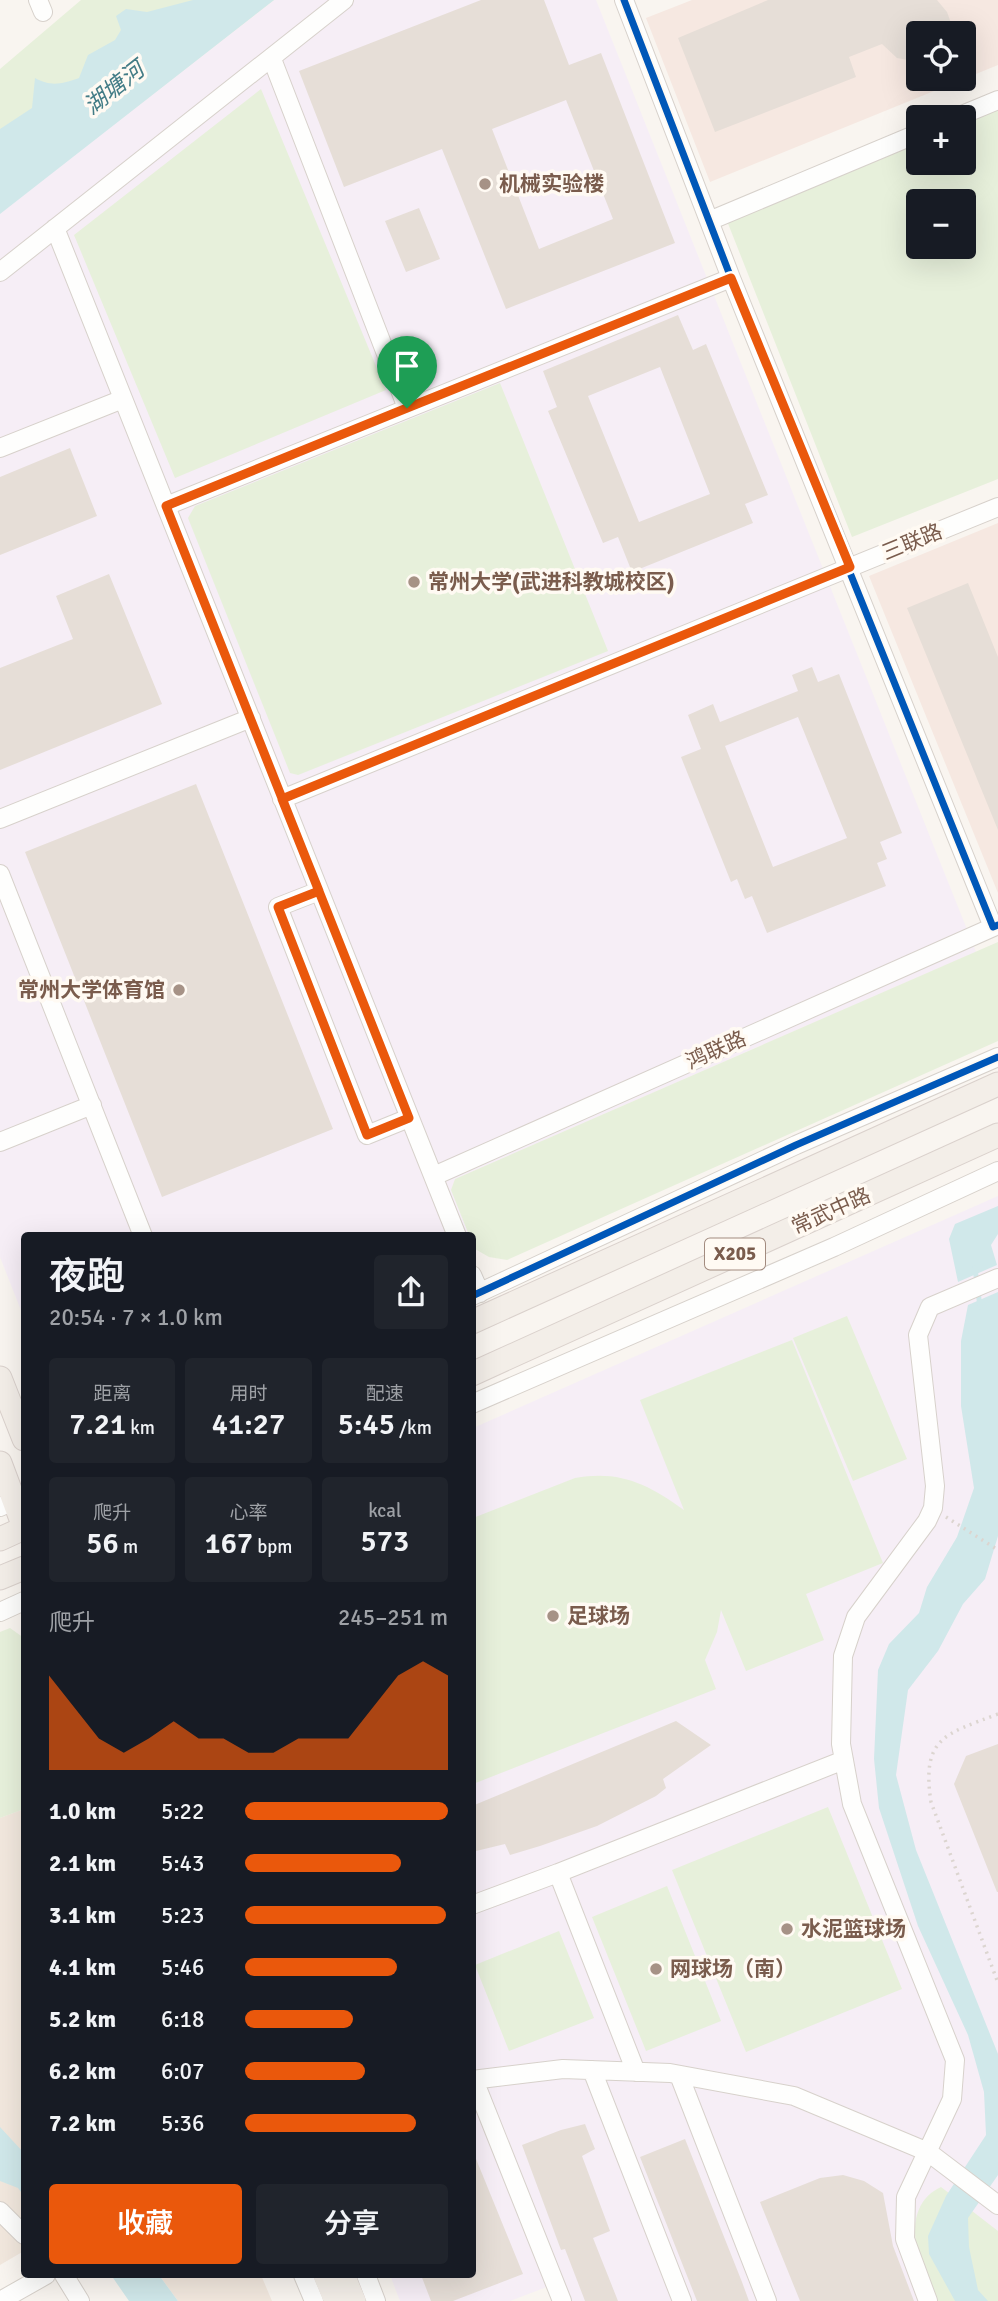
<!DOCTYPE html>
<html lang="zh">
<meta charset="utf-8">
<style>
:root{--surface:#171b24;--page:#20242c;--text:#f1f3f6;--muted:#9ea1a6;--accent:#ea580c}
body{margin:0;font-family:Signika,"Noto Sans SC",sans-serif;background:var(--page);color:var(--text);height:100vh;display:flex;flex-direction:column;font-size:26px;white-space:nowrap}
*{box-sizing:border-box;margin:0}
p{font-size:23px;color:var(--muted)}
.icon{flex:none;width:38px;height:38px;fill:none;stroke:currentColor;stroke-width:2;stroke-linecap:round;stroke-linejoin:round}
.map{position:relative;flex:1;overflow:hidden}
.drawer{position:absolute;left:21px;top:1232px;width:455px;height:1046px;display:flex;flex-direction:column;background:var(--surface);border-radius:7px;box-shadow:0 7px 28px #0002}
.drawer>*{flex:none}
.fabs{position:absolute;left:906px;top:21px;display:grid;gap:14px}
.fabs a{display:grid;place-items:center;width:70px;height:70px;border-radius:7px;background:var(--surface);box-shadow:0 7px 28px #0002;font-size:35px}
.pin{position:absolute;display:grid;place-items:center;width:60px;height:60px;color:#fff;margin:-72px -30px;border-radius:50% 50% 50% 0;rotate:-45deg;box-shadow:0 0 7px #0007}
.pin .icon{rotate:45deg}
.round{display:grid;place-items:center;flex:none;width:74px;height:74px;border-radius:7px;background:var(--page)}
.head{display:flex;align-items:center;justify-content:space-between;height:119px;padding:0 28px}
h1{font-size:38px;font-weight:600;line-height:52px}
.metrics{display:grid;grid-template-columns:repeat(3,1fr);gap:10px;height:119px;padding:7px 28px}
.metrics div{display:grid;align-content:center;border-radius:7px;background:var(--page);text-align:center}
.metrics b{font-size:30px;font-weight:600}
.metrics small{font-size:19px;font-weight:400}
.metrics p{font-size:19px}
.chart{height:196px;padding:14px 28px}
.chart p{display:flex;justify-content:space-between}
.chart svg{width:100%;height:126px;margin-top:7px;fill:var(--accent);opacity:.7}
.action{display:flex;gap:14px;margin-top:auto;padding:14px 28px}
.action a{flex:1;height:80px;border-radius:7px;background:var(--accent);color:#fff;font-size:28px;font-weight:600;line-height:80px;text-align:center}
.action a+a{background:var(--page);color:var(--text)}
ul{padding:0 28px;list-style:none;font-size:23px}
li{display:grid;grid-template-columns:112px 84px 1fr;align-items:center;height:52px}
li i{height:18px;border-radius:9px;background:var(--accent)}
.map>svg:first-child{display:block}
.residential{fill:#f2e8de}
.commercial{fill:#f6e8e1;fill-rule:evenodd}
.education{fill:#f6eef6}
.green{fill:#e7f0db;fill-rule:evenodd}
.water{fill:#d0e8ea}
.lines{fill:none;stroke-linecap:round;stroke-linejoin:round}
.stream{stroke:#d0e8ea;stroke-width:5}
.building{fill:#e6ded7;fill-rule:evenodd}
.minor-casing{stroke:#d7d1cb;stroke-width:20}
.major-casing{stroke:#dad1cc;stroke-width:25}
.path{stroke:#dcd5d0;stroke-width:3.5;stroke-dasharray:2 5;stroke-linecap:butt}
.minor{stroke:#fefefd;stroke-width:18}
.major{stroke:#f3eee8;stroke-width:23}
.cycleway-casing{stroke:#fffaf3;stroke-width:11}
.cycleway{stroke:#0057b8;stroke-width:7}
.route-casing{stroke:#fff;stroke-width:14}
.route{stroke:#ea580c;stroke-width:9}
.poi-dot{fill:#a69286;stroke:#fffaf3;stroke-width:2.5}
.labels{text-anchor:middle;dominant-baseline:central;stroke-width:7;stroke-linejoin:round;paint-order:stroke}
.shield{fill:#fffaf3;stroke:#a28b7f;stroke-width:2}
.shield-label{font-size:19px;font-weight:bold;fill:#7a5c4d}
.poi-label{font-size:21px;font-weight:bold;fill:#7a5c4d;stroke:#fffaf3;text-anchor:start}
.street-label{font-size:21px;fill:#7a5c4d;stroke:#fffaf3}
.water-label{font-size:23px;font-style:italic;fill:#437c86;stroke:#fffaf3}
</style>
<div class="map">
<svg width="998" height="2301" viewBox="0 0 998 2301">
<rect width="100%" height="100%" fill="#f9f5f0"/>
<path class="residential" d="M24,1809V2251L0,2265V1818Z
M159,2275H261L272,2301H178Z"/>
<path class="commercial" d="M692,0H998V65L710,182L646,18ZM919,33H964V79H919Z
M998,523V893L869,576Z"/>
<path class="education" d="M274,0H596L976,952L455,1179L451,1190L469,1235L24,1236V1318L0,1257V213Z
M998,1196V2301H559L552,2285L510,2301H400L390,2275H472L473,1428Z"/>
<path class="green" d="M81,0H274L0,213V69Z
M261,89L386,390L175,478L74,235Z
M998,108V479L852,537L727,221L919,142V163H964V123ZM919,201H964V247H919Z
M500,383L608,651L298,775L290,773L188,518L195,506Z
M998,942V1041L507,1260L489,1257L475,1249L472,1236L469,1235L451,1190L455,1179Z
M847,1316L907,1459L853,1481L793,1338Z
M792,1340L883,1563L806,1594L824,1640L746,1671L721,1610L717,1632L705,1660L716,1689L473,1784V1518L575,1478C620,1470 648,1484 684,1510L640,1400Z
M10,1628L24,1638V1809L0,1818V1632Z
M828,1807L902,1989L746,2052L672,1870Z
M667,1886L721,2021L646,2051L592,1917Z
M559,1931L594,2018L509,2051L475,1965Z
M941,2187L998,2231V2301H937C918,2270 897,2207 941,2187Z"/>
<path class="water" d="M193,0H274L0,214V129L32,108L35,78C51,87 62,84 79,78L88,55L115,40L121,30L116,16L126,9L147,12Z
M998,1206V1234L991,1245L997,1265L958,1282L949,1239L955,1224Z
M998,1292V1536L985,1579L963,1604L938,1651L908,1690L896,1775L916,1850L998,2054V2175L968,2218L969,2247L978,2290L988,2301H955L929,2254L928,2236L946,2196L986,2135L984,2092L968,2035L918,1926L879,1808L874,1759L878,1670L889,1644L919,1613L927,1587L957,1537L974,1488L961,1406V1341L968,1305Z
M0,2127L24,2153V2196L18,2188L0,2181Z
M111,2275H159L178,2301H129Z"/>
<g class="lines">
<path class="stream" d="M975,1268L980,1307"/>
</g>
<path class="building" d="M481,0H544L569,65L601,53L675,243L506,309L442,149L344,187L299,71ZM566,100L613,219L539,249L492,129Z
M768,0H937L947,12L951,23L950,33H919V62L897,58L882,44L849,57L856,77L715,132L678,38Z
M419,208L440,259L406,272L385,221Z
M678,315L693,350L706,344L768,495L745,504L753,523L632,572L618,537L603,543L548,411L557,407L543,371ZM660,367L710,494L639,522L588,396Z
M70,448L97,516L0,555V477Z
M109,574L162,704L0,770V668L73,639L56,596Z
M968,583L998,657V830L907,608Z
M812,667L818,682L839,674L902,833L880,842L887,859L877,863L886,886L767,933L752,896L745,899L737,879L731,882L681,757L701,749L688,715L713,704L720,722L798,691L792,675ZM798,717L847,838L773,867L725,746Z
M196,784L333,1129L162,1197L25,852Z
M676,1721L711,1745L663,1779L666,1788L656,1796L597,1826L540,1846L510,1855L505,1844L472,1852V1806Z
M998,1744V1892H997L954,1784L966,1756Z
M585,2124L595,2149L582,2156L610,2231L593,2238L618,2301H585L565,2249L561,2250L522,2145L561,2130Z
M685,2139L742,2282L749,2301H697L640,2157Z
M472,2149L523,2274L453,2301H431L421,2275H472Z
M843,2175L864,2181L883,2193L893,2246L914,2301H800L760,2202L820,2178Z"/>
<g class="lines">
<g class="minor-casing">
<path id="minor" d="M38,0L43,12
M624,0L731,278L993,927
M272,59L407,408
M957,117L998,100
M709,221L919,133
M55,228L457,1236
M0,272L344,0
M0,448L123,399
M166,506L731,278
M282,799L998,507
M0,819L251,718
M0,874L143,1236
M319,891L278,907L367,1135L409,1118
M0,1142L92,1105
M434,1176L998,925
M472,1275L480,1293
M472,1296L796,1145L998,1057
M472,1404L834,1247L998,1171
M0,1507L24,1496
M0,1612L24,1601
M472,1905L558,1873
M592,2070L682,2301
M636,2072L558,1873L844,1760
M679,2075L767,2301
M472,2080L563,2069L670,2073L794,2096L928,2152L998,2205
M474,2080L562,2301
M0,2211L24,2235
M64,2275L80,2301
M303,2275L314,2301
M366,2275L376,2301
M0,2301L46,2275
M928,2301L905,2239L906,2197L952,2099L955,2060L852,1804L841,1744L843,1656L856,1617L927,1521L933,1508L935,1486L918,1335L930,1307L998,1278"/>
</g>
<g class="major-casing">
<path id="major" d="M472,1322L998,1084
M472,1374L998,1135
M0,1378L24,1439
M0,1463L24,1527
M0,1539L24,1528
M0,1578L24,1568
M325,2275L336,2301
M343,2275L354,2301"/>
</g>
<path class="path" d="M946,1517L998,1550
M998,1714C946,1734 921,1737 931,1802L998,1983"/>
<use href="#minor" class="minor"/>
<use href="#major" class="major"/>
<g class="cycleway-casing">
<path id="cycleway" d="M624,0L731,278L993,927L998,925
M472,1296L796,1145L998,1057"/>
</g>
<use href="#cycleway" class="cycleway"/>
</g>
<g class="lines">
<g class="route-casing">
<path id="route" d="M407,408L166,506C247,710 328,914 409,1118L367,1135L278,907L319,891L282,799L850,567L731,278L407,408"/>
</g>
<use href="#route" class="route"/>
</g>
<g class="poi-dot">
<circle cx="485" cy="184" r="7"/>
<circle cx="414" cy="582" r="7"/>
<circle cx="179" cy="990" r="7"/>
<circle cx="553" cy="1616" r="7"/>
<circle cx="787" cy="1929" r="7"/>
<circle cx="656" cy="1969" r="7"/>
</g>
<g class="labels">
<rect class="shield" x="705" y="1238.5" width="60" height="31" rx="5"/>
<g class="shield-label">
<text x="735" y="1254">X205</text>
</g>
<g class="poi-label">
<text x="499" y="184">机械实验楼</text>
<text x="428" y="582">常州大学(武进科教城校区)</text>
<text x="165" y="990" text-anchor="end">常州大学体育馆</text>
<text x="567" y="1616">足球场</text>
<text x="801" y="1929">水泥篮球场</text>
<text x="670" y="1969">网球场（南）</text>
</g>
<g class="street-label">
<text transform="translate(912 542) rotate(-22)">三联路</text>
<text transform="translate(716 1050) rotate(-24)">鸿联路</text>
<text transform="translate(831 1211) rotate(-24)">常武中路</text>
</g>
<g class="water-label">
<text transform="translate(114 88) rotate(-38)">湖塘河</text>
</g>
</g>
</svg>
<div class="fabs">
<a><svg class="icon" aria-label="locate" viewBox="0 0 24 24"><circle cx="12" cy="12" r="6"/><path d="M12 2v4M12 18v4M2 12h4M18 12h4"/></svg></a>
<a>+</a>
<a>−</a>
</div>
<div class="pin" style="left:407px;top:408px;background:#1e9e55"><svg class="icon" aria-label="arrive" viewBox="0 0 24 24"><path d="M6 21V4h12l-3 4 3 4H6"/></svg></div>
<section class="drawer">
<div class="head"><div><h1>夜跑</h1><p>20:54 · 7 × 1.0 km</p></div><a class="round"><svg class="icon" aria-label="share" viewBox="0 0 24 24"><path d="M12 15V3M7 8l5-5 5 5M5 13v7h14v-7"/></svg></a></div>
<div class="metrics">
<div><p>距离</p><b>7.21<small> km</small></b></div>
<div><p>用时</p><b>41:27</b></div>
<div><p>配速</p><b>5:45<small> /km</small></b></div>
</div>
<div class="metrics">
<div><p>爬升</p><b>56<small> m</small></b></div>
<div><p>心率</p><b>167<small> bpm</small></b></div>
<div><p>kcal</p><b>573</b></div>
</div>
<div class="chart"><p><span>爬升</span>245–251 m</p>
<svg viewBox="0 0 160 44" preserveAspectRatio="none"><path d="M0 44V11L10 22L20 33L30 38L40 33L50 27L60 33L70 33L80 38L90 38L100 33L110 33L120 33L130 22L140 11L150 6L160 11V44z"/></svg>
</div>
<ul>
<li><b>1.0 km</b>5:22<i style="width:100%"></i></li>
<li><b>2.1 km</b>5:43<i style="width:77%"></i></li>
<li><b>3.1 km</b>5:23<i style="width:99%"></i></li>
<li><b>4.1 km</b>5:46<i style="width:75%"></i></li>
<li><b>5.2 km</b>6:18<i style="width:53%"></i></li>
<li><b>6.2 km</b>6:07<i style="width:59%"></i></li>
<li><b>7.2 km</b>5:36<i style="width:84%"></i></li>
</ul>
<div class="action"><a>收藏</a><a>分享</a></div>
</section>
</div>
